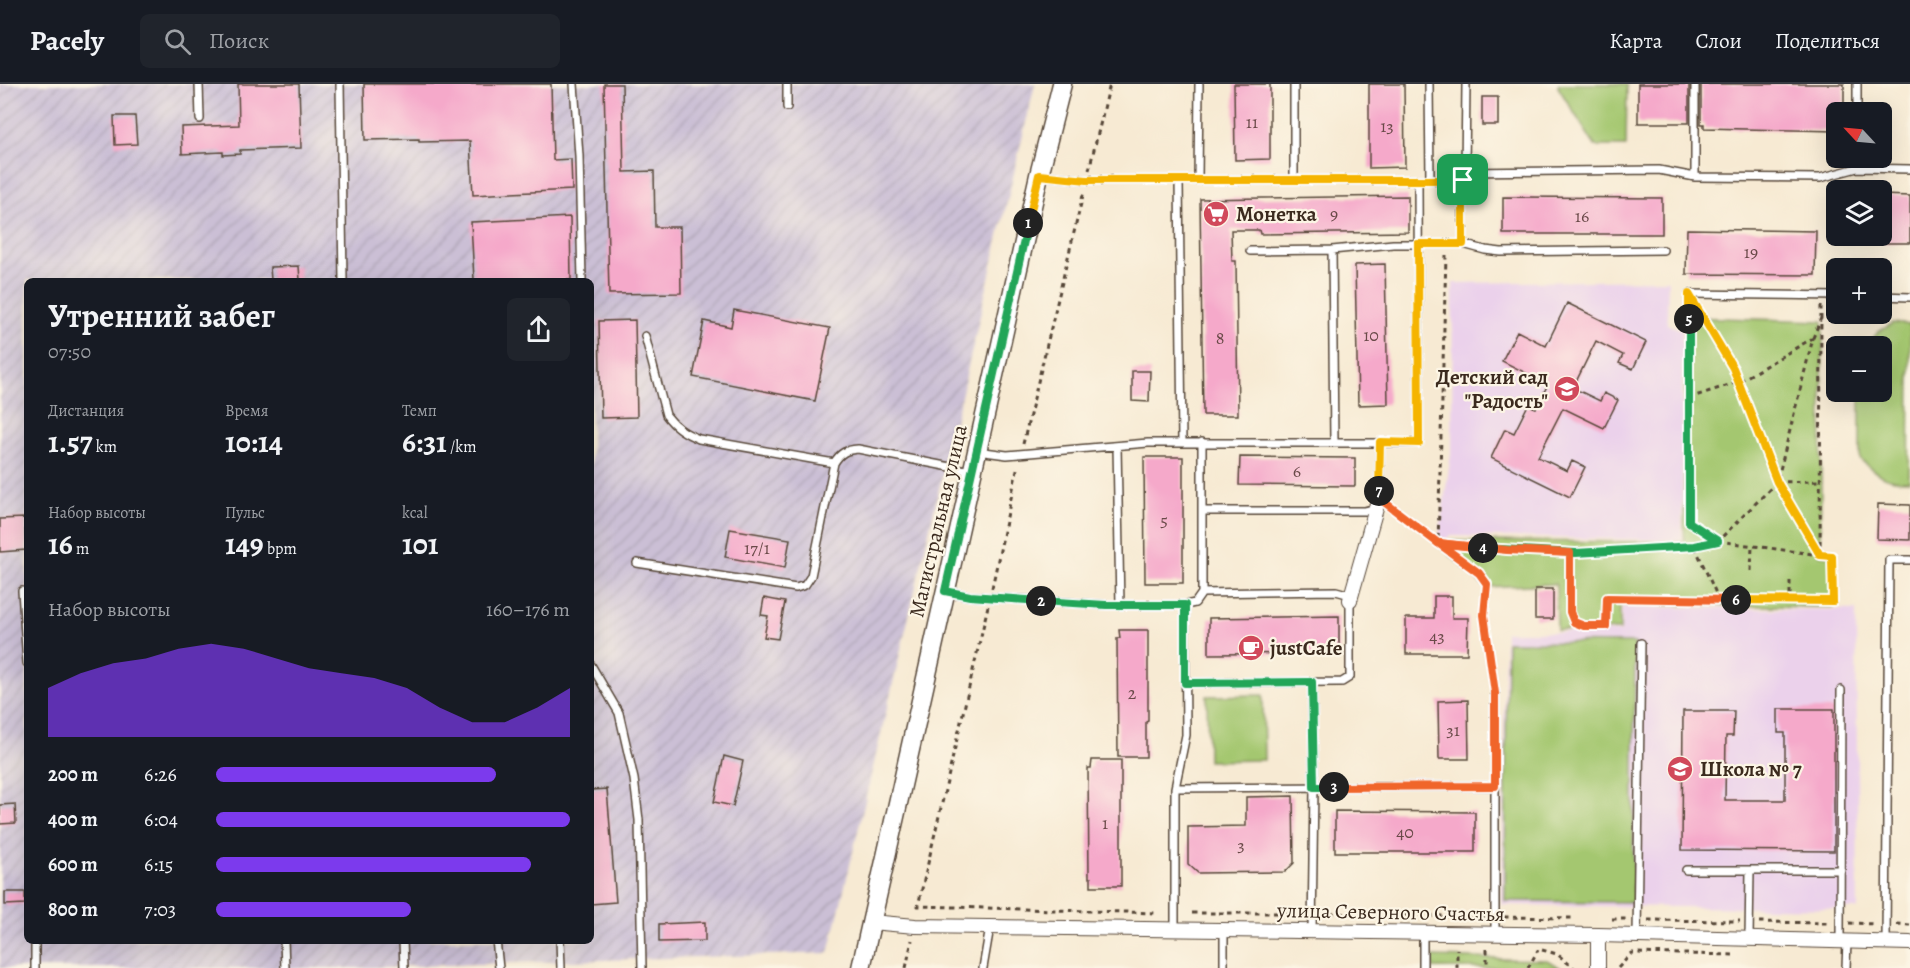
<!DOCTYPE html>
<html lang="ru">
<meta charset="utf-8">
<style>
:root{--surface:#171b24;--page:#20242c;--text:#f1f3f6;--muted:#9ea1a6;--line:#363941;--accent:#7c3aed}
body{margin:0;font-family:Alegreya,serif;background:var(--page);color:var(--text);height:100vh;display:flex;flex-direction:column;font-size:22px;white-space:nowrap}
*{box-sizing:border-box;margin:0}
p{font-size:20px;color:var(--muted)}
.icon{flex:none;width:33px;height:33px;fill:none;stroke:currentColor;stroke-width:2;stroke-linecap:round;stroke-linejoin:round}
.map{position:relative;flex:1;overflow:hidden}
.panel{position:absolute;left:24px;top:194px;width:570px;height:666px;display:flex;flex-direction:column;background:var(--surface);border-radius:9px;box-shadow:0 6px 24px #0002}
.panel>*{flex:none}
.needle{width:39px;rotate:296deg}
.fabs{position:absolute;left:1826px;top:18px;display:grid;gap:12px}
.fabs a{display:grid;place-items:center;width:66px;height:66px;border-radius:9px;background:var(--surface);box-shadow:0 6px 24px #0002;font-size:30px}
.pin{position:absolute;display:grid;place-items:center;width:51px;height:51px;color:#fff;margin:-26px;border-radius:12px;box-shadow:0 3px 9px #0006}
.km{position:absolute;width:30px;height:30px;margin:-15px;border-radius:50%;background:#222;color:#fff;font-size:16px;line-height:30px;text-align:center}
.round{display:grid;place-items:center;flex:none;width:63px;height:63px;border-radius:9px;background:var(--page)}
.overview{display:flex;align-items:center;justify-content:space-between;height:102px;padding:0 24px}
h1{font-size:33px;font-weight:700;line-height:45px}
.figures{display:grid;grid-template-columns:repeat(3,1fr);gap:9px;height:102px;padding:6px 24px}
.figures div{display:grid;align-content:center}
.figures b{font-size:30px;font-weight:700}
.figures small{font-size:16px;font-weight:400}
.figures p{font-size:16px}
.chart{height:168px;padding:12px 24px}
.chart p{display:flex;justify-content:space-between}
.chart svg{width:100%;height:108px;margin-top:6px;fill:var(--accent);opacity:.7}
ul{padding:0 24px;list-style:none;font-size:20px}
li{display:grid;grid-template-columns:96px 72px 1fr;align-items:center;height:45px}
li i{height:15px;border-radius:8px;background:var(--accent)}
header{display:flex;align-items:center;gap:36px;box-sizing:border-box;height:84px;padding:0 30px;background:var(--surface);border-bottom:2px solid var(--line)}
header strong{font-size:28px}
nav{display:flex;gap:33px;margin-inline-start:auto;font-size:21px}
.search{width:420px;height:54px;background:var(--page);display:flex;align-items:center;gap:15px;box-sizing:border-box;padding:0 21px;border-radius:9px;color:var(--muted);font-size:22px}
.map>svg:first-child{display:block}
.built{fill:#ebd1eb}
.industrial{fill:url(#industrial-furrows);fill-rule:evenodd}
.park{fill:#a4c770;stroke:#707847;stroke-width:1.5}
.building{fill:#f5a9ca}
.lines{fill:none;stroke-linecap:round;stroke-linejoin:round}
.service-casing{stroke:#574739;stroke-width:10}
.minor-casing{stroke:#574739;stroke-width:16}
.secondary-casing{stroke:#574739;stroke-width:21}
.path{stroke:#574739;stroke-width:3;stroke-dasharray:4.5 4.5;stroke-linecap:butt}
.service{stroke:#fff;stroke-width:7}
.minor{stroke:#fff;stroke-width:14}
.secondary{stroke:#fff;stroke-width:18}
.split-1-casing{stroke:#fff;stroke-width:12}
.split-2-casing{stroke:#fff;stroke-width:12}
.split-3-casing{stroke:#fff;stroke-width:12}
.split-4-casing{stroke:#fff;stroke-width:12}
.split-5-casing{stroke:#fff;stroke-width:12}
.split-6-casing{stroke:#fff;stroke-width:12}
.split-7-casing{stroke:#fff;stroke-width:12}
.split-8-casing{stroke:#fff;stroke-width:12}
.split-1{stroke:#f5b400;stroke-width:8}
.split-2{stroke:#22a559;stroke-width:8}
.split-3{stroke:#22a559;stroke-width:8}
.split-4{stroke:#f0652b;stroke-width:8}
.split-5{stroke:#22a559;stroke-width:8}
.split-6{stroke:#f5b400;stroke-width:8}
.split-7{stroke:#f0652b;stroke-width:8}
.split-8{stroke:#f5b400;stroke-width:8}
.labels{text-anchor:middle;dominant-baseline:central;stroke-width:4.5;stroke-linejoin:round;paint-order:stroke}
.number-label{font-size:18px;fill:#6a4a49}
.poi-label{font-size:21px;font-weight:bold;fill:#3b2a1e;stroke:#fcf5e5;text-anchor:start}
.street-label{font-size:21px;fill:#3b2a1e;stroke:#fcf5e5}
</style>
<header>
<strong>Pacely</strong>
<div class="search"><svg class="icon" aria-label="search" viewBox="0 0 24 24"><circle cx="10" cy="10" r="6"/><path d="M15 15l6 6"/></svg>Поиск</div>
<nav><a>Карта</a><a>Слои</a><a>Поделиться</a></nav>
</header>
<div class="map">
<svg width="1910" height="884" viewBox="0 0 1910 884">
<defs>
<pattern id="industrial-furrows" width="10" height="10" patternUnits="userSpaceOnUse" patternTransform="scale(1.5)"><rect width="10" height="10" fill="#cbbfd5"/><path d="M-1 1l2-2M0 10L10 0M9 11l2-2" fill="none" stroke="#afa4b6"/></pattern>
</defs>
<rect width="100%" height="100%" fill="#fcf5e5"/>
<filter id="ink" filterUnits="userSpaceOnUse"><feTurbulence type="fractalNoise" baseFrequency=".0167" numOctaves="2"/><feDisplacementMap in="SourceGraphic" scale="12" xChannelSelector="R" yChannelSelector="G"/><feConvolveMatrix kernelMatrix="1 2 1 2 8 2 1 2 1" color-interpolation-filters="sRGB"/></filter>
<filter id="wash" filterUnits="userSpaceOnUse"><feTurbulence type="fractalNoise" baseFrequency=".008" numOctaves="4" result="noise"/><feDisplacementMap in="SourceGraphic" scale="24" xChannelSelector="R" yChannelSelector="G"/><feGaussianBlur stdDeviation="1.35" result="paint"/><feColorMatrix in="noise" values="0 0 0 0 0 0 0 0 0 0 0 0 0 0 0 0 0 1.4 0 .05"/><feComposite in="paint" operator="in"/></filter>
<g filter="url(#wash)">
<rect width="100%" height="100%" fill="#f7ead3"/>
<path class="built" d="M1668,196L1667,240L1682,246V456L1451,452L1438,459L1452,363L1453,199Z
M1622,523L1856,526L1858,825L1502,821L1505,548H1621Z"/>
<path class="industrial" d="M0,0H1035L829,869L351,884H0ZM27,196H591V856H27Z"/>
<path class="park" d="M1558,0H1627L1626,62H1595L1558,3Z
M1686,233L1823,237L1820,471L1832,472L1833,523L1620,520V546H1557L1556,500L1485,503L1435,457L1684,458Z
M1893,239L1910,241L1909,397C1884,397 1879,392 1860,375V308H1881V262H1867L1878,248Z
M1507,558L1635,559L1633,818L1505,817Z
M1263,611L1264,676L1208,677L1207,612Z
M1433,873L1547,876L1561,884H1433Z"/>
<g id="blocks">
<path class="building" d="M238,0H299L301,64L240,66V70L223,71V68L182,70L181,43L239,41Z
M364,0H551L553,76L571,75L572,106L473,111L470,57L419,58V55L365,56Z
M604,0H622L624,88L654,87L655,143H680L681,209L609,210Z
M1234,0H1270V75L1235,76Z
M1369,0H1404L1405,83L1369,84Z
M1638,0H1689V39H1638Z
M1701,0H1844V28H1836V47L1704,44V40H1701Z
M1482,13H1498V41H1482Z
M114,32H135L137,60L115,61Z
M1881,111L1910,112V159H1881Z
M1408,112V148L1260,150L1259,146H1231L1232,177H1236L1238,331H1203L1200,115Z
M1503,113L1662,114V150H1503Z
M570,133L571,196H474L471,138Z
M1687,145L1816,147L1815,191L1686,190Z
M1385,180L1388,320L1358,321L1355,181Z
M299,182L300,196H271L270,183Z
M1567,219L1646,258L1633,285L1619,279L1623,271L1596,257L1573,304L1600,317L1604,309L1618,316L1604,344L1563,324L1538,373L1567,387L1572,377L1585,383L1570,413L1491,374L1505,345L1514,349L1528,321L1536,324L1548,300L1502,277L1517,247L1546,262Z
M734,226L830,244L815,317L693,293L704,237L731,243Z
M635,236L637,333L601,334L599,237Z
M1132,287H1150L1149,318L1132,317Z
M1144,373H1183V499H1145Z
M1240,373L1355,374V402L1239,401Z
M1878,420L1910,421V456L1877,455Z
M25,434L26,466L0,468V435Z
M730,445L790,455L785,484L725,473Z
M1535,505H1553V535H1535Z
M1434,512H1452V534H1468L1467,570H1406V534H1434Z
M764,514L785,518L778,555L764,553L768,532L761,531Z
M1339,532V569L1209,570V534Z
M1119,546H1148V637L1146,638V673H1118L1117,554H1120Z
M1468,616L1469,675H1439L1438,617Z
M1778,625H1834V767L1682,766L1683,627H1734L1733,652H1726L1725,716H1785V649H1778Z
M724,672L743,677L733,722L714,718Z
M1092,676H1121V802H1091V794H1089L1088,684H1091Z
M607,705L616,818L591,820V706Z
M1293,712L1294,779L1285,788L1198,789L1188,780V743L1246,742V713Z
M15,720L16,739L0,740V721Z
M1335,727L1475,728V768H1335Z
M5,808H25V820L5,821Z
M705,838V857L659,858V840Z"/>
</g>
</g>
<g filter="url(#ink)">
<use href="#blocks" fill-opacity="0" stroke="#574739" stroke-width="1.5"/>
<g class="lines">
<g class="service-casing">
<path id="service" d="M199,0L200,35
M340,0L343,196
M574,0L579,72L582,196
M787,0V23
M1294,0V96
M1429,0L1430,96
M1857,0V28
M1857,74V84
M1465,88L1659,86L1695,93L1820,94L1857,84L1910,85
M1039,91L1087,96H1463L1465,88L1466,0
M1695,93V0
M1179,96L1182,359
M1198,96L1199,0
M1463,96V160
M1332,166L1334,358
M1250,167L1332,166L1393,160H1463L1485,166L1501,168L1663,166
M1689,210L1836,212
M1881,212L1910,213
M645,252L666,331C675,343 684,349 699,355L834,379
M1117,362L1120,521
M977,367L1007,371L1148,359H1419L1418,96
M1202,427H1365C1374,425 1377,422 1379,414L1380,358
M637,479L796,504L805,501L811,492L834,379C841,368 846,366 858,365L971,387
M22,507L27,579
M948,508L970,512L1106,521H1185L1195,519L1202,509V358
M591,581L619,629L634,695L639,736L642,884
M1312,598L1314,703L1312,848
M1185,599L1342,598L1350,593V516L1347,510L1336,507L1202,509
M1495,609V850
M1175,704L1495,702
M1686,786H1750L1749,855
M1750,786H1841
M1175,846V704L1186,651L1185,521
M1224,846V884
M1637,852L1641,559
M284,856L285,884
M403,856L404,884
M496,856L499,884
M560,856L561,884
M1840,857L1841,606
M1886,858L1889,476H1910
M35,884V856
M983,884L990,843
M1423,884V850
M1846,884L1847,857"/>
</g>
<g class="minor-casing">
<path id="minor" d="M1350,516L1377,421
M871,838L915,842L1598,851L1910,859
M1598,884V851"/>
</g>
<g class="secondary-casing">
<path id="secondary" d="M861,884L1039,91L1062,0"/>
</g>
<path class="path" d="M1089,86L1110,0
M1446,171L1438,459L1507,466L1576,469L1694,463L1718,457L1777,398L1813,254L1821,234
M1689,221V438L1718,457L1820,471
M1696,222L1733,284L1777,398L1819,470
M1821,222L1820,471L1832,472L1833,523
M1689,314L1738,298L1813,254
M1023,360L1084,107
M1777,398L1820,397
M1390,423L1478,489L1487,500L1484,531L1493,599
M1695,463L1719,516
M1570,469V528L1574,538L1584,542H1606L1607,514L1833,517
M1751,487L1752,462
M1790,497V517
M992,504L1018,381
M988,522L918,822L1158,829
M1192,829H1302
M1321,829L1485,833
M1504,833L1572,834
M1612,835H1626
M1648,836L1740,837
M1759,838L1830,839
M1849,839L1875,840
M1897,840L1910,841
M1487,865V884
M1542,866L1557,870L1574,884
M906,884L912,856
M1457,884V865
M1528,884L1538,866
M1618,884L1632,869L1736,871"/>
<use href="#service" class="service"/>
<use href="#minor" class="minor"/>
<use href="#secondary" class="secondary"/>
</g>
</g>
<g class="lines" filter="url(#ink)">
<g class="split-1-casing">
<path id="split-1" d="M1028,139L1039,91L1087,96H1463"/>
</g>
<g class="split-2-casing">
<path id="split-2" d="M1028,139L945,507L970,512L1041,517"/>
</g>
<g class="split-3-casing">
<path id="split-3" d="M1041,517L1106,521H1185V599L1312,598L1314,703H1334"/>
</g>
<g class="split-4-casing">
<path id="split-4" d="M1334,703L1495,702V609L1484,531L1487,500L1479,489L1438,459L1483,464"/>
</g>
<g class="split-5-casing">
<path id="split-5" d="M1483,464L1576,469L1694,462L1718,457L1689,438V235"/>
</g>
<g class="split-6-casing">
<path id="split-6" d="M1689,235V210L1733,284L1777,398L1820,471L1832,472L1833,517L1736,516"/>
</g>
<g class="split-7-casing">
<path id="split-7" d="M1379,407V414L1438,459L1507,466L1570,469V528L1574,538L1584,542H1606L1607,514L1736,516"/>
</g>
<g class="split-8-casing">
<path id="split-8" d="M1379,407L1380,358L1419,359L1418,160H1463V96"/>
</g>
<use href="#split-1" class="split-1"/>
<use href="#split-2" class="split-2"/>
<use href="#split-3" class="split-3"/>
<use href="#split-4" class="split-4"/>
<use href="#split-5" class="split-5"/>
<use href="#split-6" class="split-6"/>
<use href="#split-7" class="split-7"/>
<use href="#split-8" class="split-8"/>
</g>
<defs>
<g id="supermarket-disc" transform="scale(1.35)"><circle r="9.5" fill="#d1495b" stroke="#fcf5e5"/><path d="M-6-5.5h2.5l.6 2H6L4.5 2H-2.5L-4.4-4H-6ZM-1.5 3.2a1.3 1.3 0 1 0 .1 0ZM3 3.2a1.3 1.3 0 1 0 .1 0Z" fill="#fff"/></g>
<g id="school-disc" transform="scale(1.35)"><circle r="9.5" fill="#d1495b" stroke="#fcf5e5"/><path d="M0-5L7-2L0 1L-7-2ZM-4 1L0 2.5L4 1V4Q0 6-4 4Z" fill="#fff"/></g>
<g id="cafe-disc" transform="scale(1.35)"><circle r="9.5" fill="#d1495b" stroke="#fcf5e5"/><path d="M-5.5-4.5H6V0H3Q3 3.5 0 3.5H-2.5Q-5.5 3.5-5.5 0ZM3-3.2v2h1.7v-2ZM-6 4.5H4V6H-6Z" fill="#fff"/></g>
</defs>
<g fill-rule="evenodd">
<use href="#supermarket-disc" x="1216" y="130"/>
<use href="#school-disc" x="1567" y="305"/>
<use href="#cafe-disc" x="1251" y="564"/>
<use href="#school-disc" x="1680" y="685"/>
</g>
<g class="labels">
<g class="number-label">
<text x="1252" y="38">11</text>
<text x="1387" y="42">13</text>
<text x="1334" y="130">9</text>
<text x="1582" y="132">16</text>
<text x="1751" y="168">19</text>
<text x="1371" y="251">10</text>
<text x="1220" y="254">8</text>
<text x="1297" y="387">6</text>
<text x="1164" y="436">5</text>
<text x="757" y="464">17/1</text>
<text x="1437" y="552">43</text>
<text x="1132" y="609">2</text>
<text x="1453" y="646">31</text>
<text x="1105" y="739">1</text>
<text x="1405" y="748">40</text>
<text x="1241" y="761">3</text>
</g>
<g class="poi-label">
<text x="1236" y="130">Монетка</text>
<text x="1548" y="293" text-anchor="end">Детский сад<tspan x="1548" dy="24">"Радость"</tspan></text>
<text x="1270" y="564">justCafe</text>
<text x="1700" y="685">Школа № 7</text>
</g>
<g class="street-label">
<text transform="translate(938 437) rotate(-77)">Магистральная улица</text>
<text transform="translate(1391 828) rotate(1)">улица Северного Счастья</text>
</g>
</g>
</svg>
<div class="fabs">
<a><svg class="needle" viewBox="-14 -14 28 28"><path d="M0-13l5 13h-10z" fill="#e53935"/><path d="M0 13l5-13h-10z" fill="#9ea1a6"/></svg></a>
<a><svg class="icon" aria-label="layers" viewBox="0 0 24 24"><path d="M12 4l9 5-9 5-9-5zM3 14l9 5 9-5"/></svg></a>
<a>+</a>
<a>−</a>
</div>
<div class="pin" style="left:1463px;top:96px;background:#1e9e55"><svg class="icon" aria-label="arrive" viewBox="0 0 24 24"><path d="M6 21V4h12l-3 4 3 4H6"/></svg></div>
<b class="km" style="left:1028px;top:139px">1</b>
<b class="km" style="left:1041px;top:517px">2</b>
<b class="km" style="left:1334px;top:703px">3</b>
<b class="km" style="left:1483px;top:464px">4</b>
<b class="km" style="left:1689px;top:235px">5</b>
<b class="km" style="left:1736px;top:516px">6</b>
<b class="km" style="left:1379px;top:407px">7</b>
<section class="panel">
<div class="overview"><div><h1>Утренний забег</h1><p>07:50</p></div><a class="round"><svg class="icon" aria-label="share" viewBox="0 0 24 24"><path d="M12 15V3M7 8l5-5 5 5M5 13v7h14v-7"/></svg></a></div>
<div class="figures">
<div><p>Дистанция</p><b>1.57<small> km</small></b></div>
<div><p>Время</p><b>10:14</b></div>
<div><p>Темп</p><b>6:31<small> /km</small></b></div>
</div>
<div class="figures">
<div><p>Набор высоты</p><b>16<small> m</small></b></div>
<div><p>Пульс</p><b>149<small> bpm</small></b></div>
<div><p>kcal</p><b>101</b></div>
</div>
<div class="chart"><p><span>Набор высоты</span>160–176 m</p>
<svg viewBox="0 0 160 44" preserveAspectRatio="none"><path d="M0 44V24L10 18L20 14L30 12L40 8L50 6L60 8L70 12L80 16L90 18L100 20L110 24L120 32L130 38L140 38L150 32L160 24V44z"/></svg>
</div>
<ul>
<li><b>200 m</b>6:26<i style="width:79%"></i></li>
<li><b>400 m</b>6:04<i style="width:100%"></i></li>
<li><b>600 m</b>6:15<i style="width:89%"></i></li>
<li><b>800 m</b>7:03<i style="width:55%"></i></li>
</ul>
</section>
</div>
